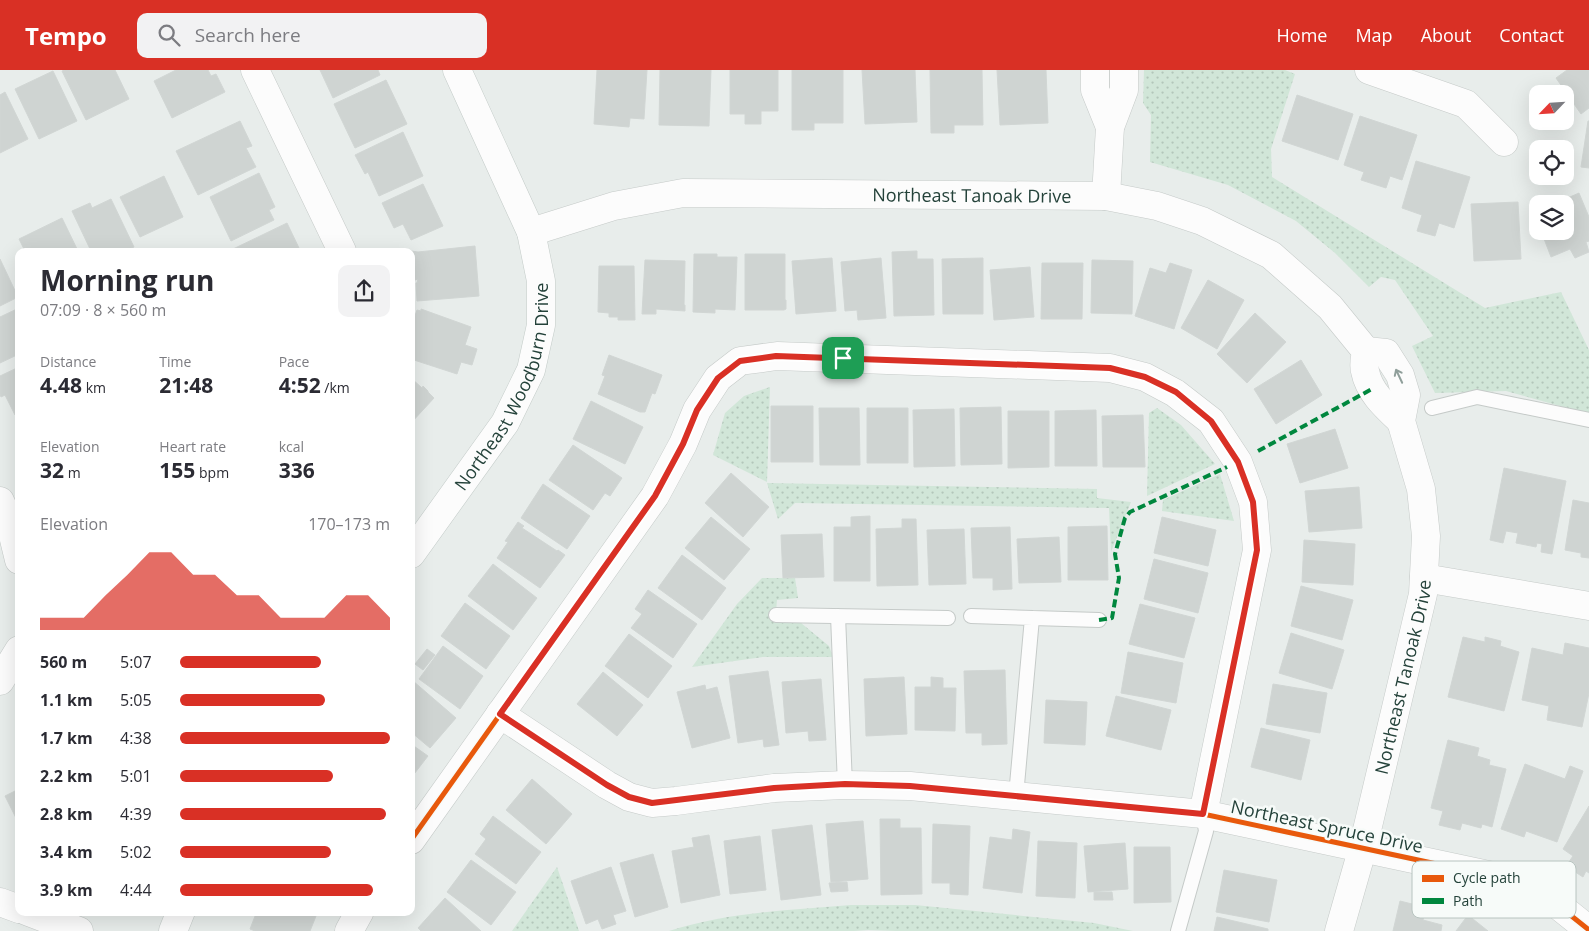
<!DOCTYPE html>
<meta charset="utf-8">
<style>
:root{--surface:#fff;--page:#f2f2f3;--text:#2b2b33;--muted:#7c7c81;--accent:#d93025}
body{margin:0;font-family:"Open Sans",sans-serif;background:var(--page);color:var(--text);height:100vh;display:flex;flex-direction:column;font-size:19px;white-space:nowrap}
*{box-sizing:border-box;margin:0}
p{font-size:16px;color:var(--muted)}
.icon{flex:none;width:28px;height:28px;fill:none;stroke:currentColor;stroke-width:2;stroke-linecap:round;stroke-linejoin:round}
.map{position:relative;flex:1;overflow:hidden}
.side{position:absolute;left:15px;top:178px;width:400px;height:668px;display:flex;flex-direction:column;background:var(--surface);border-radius:10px;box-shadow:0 5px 20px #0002}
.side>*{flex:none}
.needle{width:32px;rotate:245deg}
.buttons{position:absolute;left:1529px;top:15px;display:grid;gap:10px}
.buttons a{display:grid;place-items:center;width:45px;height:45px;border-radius:10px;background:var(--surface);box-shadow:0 5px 20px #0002;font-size:25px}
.pin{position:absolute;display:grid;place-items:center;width:42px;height:42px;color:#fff;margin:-21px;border-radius:10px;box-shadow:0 2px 8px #0006}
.round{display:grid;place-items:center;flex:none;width:52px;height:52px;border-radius:10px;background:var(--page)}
.summary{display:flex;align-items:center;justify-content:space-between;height:85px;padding:0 25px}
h1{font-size:28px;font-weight:700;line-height:38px}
.figures{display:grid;grid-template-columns:repeat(3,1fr);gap:8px;height:85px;padding:5px 25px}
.figures div{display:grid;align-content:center}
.figures b{font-size:21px;font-weight:700}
.figures small{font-size:14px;font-weight:400}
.figures p{font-size:14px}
.chart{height:140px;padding:10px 25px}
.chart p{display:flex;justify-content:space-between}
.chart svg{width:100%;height:90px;margin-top:5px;fill:var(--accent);opacity:.7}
ul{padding:0 25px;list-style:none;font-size:16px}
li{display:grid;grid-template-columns:80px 60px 1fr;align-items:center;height:38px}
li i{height:12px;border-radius:6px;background:var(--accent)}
header{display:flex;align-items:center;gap:30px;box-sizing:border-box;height:70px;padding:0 25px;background:var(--accent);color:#fff}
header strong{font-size:24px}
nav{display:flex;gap:28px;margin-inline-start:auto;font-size:18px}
.search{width:350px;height:45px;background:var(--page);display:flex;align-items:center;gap:12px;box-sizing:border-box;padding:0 18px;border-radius:10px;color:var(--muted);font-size:19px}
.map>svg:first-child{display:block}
.grass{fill:url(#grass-dots)}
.building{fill:#cfd4d2;stroke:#d1d6d4}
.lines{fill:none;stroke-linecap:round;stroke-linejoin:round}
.lane-casing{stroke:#c5cac8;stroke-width:16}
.street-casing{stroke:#c5cac8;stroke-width:29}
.secondary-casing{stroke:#c3cbc8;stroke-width:29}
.lane{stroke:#fcfcfc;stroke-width:14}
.street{stroke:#fcfcfc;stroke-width:28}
.secondary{stroke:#fcfcfc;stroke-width:28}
.quiet{stroke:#00873e;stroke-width:4;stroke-dasharray:8 4;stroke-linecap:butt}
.cycleway-casing{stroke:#f7fbf9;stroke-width:8}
.cycleway{stroke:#e8590c;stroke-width:5}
.oneway{stroke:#909f9b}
.route-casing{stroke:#fff;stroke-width:10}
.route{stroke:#d93025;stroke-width:6}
.labels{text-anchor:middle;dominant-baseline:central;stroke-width:5;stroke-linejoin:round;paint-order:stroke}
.street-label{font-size:18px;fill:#24423a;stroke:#f7fbf9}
.key{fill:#f7fbf9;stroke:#b8c4c0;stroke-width:1}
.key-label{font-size:14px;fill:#24423a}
</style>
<header>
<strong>Tempo</strong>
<div class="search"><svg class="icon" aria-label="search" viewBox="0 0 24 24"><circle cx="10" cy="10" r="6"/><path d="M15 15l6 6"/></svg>Search here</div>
<nav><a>Home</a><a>Map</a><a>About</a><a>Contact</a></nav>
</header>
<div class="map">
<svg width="1589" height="861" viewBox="0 0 1589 861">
<defs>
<pattern id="grass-dots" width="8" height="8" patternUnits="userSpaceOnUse" patternTransform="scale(1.25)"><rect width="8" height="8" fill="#d1e6d8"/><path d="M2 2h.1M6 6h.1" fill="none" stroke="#b3c6ba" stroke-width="1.8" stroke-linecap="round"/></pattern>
</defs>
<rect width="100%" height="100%" fill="#e8edeb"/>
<path class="grass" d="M1144,0H1285L1295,4L1271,79L1272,107L1485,238L1561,222L1589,280V344L1506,321L1435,323L1412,276L1433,266L1395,210L1381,207L1369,217L1335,183L1296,151L1228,115L1150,92L1151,45L1143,33Z
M770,317L767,412L713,385L725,343L744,326Z
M1157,338L1181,355L1215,394L1147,426L1149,343Z
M1220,404L1234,451L1162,441L1163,430Z
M767,413L1097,419V428L1131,432L1111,482L1109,438L795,433L778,449Z
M762,508H795L798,528L777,530L775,552L801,553L829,576L833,587H763L692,597L737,534Z
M557,797L579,861H512Z
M851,835H915L1094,853L1133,861H896L868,860L854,861H669C727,842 790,840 851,835Z"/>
<path class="building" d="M65,0H115L129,29L86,50L62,1Z
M176,0H208L211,6L216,4L225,22L172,48L154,11Z
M320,0H378L380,5L333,28Z
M597,0H647L644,49L630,48L629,57L594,54Z
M660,0H711L709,56L659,55Z
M730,0H778V41H761V54H745V44H730Z
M792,0H843V53H814V60H792Z
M862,0H915L917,52L865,54Z
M930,0H982L983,55H954V63H931Z
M997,0H1046L1048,53L1000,55Z
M1567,0H1589V38L1581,44L1556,8Z
M53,1L77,51L39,69L15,19Z
M386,10L407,54L355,78L334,34Z
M5,22L28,69L0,83V25Z
M1297,25L1353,44L1338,90L1282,71Z
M1360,46L1417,65L1402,110L1390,106L1386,118L1361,110L1364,102L1344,95Z
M240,51L252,76L246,78L256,97L198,125L176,81Z
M1588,51H1589V98L1581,97Z
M403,62L423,106L379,126L368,102L365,104L355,85Z
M1416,91L1470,107L1454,158L1439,153L1435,166L1417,161L1422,145L1402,138Z
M259,103L275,137L269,140L274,150L231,171L210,127Z
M164,106L183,147L140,167L120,127Z
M423,114L443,156L411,170L403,154L394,158L382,133Z
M1579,123L1589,147V171L1586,172L1589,182L1575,188L1570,179L1551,187L1541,161H1565V134H1554Z
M111,129L134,177L124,181H91L72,141L90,133L92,138Z
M1518,132L1521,189L1474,191L1471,134Z
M62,148L78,181H25L19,169Z
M287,153L299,178L292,181H232L231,180Z
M475,176L479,226L417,231L416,213H417L418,209L415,210L411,181L418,182Z
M917,181V189H933L934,245L894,246L892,182Z
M694,184H717V187H737L735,240L715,239V243L693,242Z
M745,184H785V230H786V239L784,240H745Z
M832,188L836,241L796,244L792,191Z
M881,188L886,248L858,250L857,240L845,241L841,192Z
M983,188V244H943L942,189Z
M0,189L18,227L0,236Z
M645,190L685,191L684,235H685V241L656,239V244H642Z
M1092,190L1133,191L1132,244L1091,243Z
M1042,193H1083L1082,249H1041Z
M1170,193L1192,200L1174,259L1135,246L1150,198L1166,203Z
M599,196H634L635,250H618V247H609V243L598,242Z
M1030,197L1034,247L994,250L990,200Z
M1208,210L1244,230L1217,279L1181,258Z
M19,238V284L0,293V247Z
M421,239L471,257L465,275L477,279L472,295L461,292L457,304L411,289V257L417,240L421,241Z
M1255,243L1286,272L1247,313L1217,284Z
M609,285L662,305L655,324L652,323L645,342H640L598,324L605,306L602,305Z
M1301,290L1322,325L1276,354L1254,319Z
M19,297V343L15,345L5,325L1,327L0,324V306Z
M411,308L422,318L423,316L428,321V322L434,328L411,353Z
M591,331L643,357L625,394L573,369Z
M771,336H813V392H771Z
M1001,337L1002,394L961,395L960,338Z
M819,338H859L860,395H820Z
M867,338H908V393H867Z
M954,339L955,396L914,397L913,340Z
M1096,340L1097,396H1055V341Z
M1008,341H1049V397L1008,398Z
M1143,345L1145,397H1103L1102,346Z
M1335,359L1348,398L1300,413L1287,374Z
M573,375L622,408L610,426L605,423L593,440L549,410Z
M1504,398L1566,411L1552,484L1541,482L1542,474L1537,473L1536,477L1516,473L1518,463L1506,461L1503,473L1490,470Z
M731,403L769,437L743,467L705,433Z
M543,414L590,446L567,479L521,448Z
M1359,417L1362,458L1309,462L1305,421Z
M1573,430L1589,433V488L1581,487V483L1565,480Z
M870,446V511H834V457H851V447Z
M711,447L750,479L724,510L685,478Z
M1162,447L1216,460L1208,496L1154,483Z
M902,449H916L918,515L877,516L876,459L902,458Z
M518,452L524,456L522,458L557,481L558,480L565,485L540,518L497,488L508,472L505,471Z
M1107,456L1108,510H1068V457Z
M1010,457L1012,519L993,520V508H973L971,458Z
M964,459L966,514L929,515L927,460Z
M822,464L824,507L783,508L781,465Z
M1059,467L1061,512L1019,513L1017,469Z
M1304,470L1355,474L1353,515L1302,512Z
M682,485L726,518L702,550L658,518Z
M1154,489L1208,503L1198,543L1144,529Z
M493,494L537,528L513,560L468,526Z
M1301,516L1353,530L1342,570L1291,556Z
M648,520L697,554L673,588L631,558L642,544L635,539Z
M465,533L510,566L486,599L441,566Z
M1140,534L1195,548L1184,588L1129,574Z
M1291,563L1344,580L1332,619L1279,603Z
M629,564L672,596L648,628L605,596Z
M1463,567L1485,572V567L1501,571L1500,576L1519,582L1504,641L1448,627Z
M1565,573L1589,578V623L1582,657L1547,650L1549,636L1522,630L1532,578L1563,585Z
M443,576L483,606L460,639L419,609Z
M427,579L435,585L423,600L415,594Z
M1128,582L1183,593L1176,633L1121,623Z
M1005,600L1007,674L982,675V663H966L964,601Z
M768,601L779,675L764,677L763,669L738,673L729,606Z
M603,602L643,635L617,666L577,634Z
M904,607L907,664L866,666L864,609Z
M931,607L943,608V618H956L955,661L915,660V617H931Z
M821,609L826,670L809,671L808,661L786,663L782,612Z
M413,611L456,648L430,678L411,662V614Z
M1273,614L1327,623L1320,663L1266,654Z
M705,615L706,620L717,617L730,668L692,678L677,622Z
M1116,626L1171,640L1161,680L1106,666Z
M1046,630L1087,632L1085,675L1044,673Z
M1261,658L1310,670L1301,710L1251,697Z
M1448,670L1479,678L1477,686L1490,690L1489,695L1506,699L1492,757L1482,754L1481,758L1462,753L1460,760L1439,755L1443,741L1431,738Z
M411,674L428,686L411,708Z
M1525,694L1565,709L1570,696L1583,701L1557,772L1526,761L1524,767L1501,759Z
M532,709L572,744L546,774L506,740Z
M19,719V754L5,726Z
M1589,736V803L1586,801L1583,807L1566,796L1573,786L1563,779Z
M493,746L541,782L516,814L475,784L486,769L480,764Z
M880,749H900V758H921L922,824L881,825Z
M863,751L868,809L831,812L826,754Z
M933,754L970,756L968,825L950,824V813H932Z
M812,755L821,825L781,830L772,760Z
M1013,759L1030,762L1022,823L983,818L990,767L1012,770Z
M709,765L720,825L681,833L672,781L694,777L692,768Z
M760,766L766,820L730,824L724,771Z
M1038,771L1077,773L1075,828L1036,826Z
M1125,773L1128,819L1088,822L1084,776Z
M1134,777H1170L1171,832L1134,833Z
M653,784L668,837L635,847L620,793Z
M471,790L516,822L491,855L447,822Z
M611,797L626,841L613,845L616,854L602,859L598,849L586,854L571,811Z
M1224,800L1277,810L1269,852L1216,842Z
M847,812L848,821L831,822L829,813Z
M1094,822H1112L1113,830H1094Z
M445,828L481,861H421L418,858Z
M1400,831L1412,834L1413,832L1426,835L1423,850L1442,855L1441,861H1393Z
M257,841H318L310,861H255L250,859Z
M1468,845L1488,861H1456Z
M1217,847L1268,859V861H1214Z"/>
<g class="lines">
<g class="lane-casing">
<path id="lane" d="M1432,338L1477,327L1589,350
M776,545L948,548
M838,546L845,715
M971,546L1099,550
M1016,726L1032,548
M1178,861L1206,761L1203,744"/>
</g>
<g class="street-casing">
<g id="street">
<path d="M255,0L342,181"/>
<path d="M1095,0V20L1110,57"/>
<path d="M1369,0L1466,34L1504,72"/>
<path d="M1106,126L1110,57L1124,20V0"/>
<path id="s1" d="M531,162L614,136L683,123L1106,126L1157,136L1202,151L1271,185L1330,237L1366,281C1365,287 1363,295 1365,301C1369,322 1386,337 1401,351"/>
<path d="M0,431L10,453L19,490"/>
<path d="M1424,508L1589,536"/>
<path d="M0,611L19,580"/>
<path d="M500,644L607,715L629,727L652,733L676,731L774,718L845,715L910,716L1203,744L1507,809L1554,832L1589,860"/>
<path d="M411,770L655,426L683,374L697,340L718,308L740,291L777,286L1110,298L1145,307L1175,323L1211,351L1238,392L1253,432L1257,480L1203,744"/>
<path d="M0,832L19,839"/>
<path d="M26,841L79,861"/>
<path d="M349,861L360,841"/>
<path id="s2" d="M1339,861L1363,777L1423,524L1426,466L1421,419L1401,351L1406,325L1400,305L1386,283L1366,281"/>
</g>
</g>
<g class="secondary-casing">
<g id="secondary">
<path id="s3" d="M411,484L505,353L531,300L541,255V211L531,162L457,0"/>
<path d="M173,861L181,841"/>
</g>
</g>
<use href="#lane" class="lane"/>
<use href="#street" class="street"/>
<use href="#secondary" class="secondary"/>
<path class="quiet" d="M1258,381L1372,319
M1099,550L1112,548L1119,508L1115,484L1125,448L1130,442L1227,397"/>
<g class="cycleway-casing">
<path id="cycleway" d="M500,644L607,715L629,727L652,733L676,731L774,718L845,715L910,716L1203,744L1507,809L1554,832L1589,860
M411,770L655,426L683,374L697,340L718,308L740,291L777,286L1110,298L1145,307L1175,323L1211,351L1238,392L1253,432L1257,480L1203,744"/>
</g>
<use href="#cycleway" class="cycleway"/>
</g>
<defs><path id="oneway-shaft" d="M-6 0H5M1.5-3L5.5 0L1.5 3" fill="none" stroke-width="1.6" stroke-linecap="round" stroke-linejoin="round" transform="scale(1.25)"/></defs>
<use class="oneway" href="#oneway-shaft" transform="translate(1399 306) rotate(-115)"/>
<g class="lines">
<g class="route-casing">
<path id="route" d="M776,286L1110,298L1145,307L1176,322L1211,351L1238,392L1253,432L1257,480L1203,744L910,716L845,714L774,718L652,733L629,727L607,715L500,644L655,426L683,374L697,340L718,308L740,291Z"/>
</g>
<use href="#route" class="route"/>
</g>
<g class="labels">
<g class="street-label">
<text stroke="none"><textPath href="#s1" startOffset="446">Northeast Tanoak Drive</textPath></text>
<text stroke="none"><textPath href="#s3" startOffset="195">Northeast Woodburn Drive</textPath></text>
<text stroke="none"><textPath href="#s2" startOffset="262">Northeast Tanoak Drive</textPath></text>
<text transform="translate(1327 756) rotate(12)">Northeast Spruce Drive</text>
</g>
</g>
<rect x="1412" y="791" width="164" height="57" rx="8" class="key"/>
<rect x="1422" y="805" width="22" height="7" fill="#e8590c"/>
<rect x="1422" y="828" width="22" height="6" fill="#00873e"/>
<g class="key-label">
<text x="1453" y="813">Cycle path</text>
<text x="1453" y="836">Path</text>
</g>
</svg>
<div class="buttons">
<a><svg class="needle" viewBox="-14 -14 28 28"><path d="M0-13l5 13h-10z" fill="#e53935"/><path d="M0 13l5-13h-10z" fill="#7c7c81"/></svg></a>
<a><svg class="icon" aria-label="locate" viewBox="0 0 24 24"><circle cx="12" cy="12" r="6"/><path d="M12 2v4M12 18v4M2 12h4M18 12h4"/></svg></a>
<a><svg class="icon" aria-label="layers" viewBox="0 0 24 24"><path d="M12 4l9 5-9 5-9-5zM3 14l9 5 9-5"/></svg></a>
</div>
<div class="pin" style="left:843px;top:288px;background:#1e9e55"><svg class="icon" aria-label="arrive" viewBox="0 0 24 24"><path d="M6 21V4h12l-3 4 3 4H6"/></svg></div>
<section class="side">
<div class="summary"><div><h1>Morning run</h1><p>07:09 · 8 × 560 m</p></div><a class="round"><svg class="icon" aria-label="share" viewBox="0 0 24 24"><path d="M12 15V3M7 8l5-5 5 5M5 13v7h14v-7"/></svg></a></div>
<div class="figures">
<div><p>Distance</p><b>4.48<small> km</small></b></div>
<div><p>Time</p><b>21:48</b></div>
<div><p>Pace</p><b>4:52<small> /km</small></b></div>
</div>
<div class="figures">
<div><p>Elevation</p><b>32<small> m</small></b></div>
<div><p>Heart rate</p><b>155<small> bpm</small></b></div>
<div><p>kcal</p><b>336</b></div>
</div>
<div class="chart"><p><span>Elevation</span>170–173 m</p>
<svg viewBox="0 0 160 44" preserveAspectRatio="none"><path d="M0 44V38L10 38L20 38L30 27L40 17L50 6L60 6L70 17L80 17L90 27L100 27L110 38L120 38L130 38L140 27L150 27L160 38V44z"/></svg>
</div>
<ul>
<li><b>560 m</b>5:07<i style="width:67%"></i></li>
<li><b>1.1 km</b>5:05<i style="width:69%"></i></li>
<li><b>1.7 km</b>4:38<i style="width:100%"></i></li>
<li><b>2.2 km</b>5:01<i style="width:73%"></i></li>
<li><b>2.8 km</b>4:39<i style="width:98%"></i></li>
<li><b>3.4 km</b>5:02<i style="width:72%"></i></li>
<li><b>3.9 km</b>4:44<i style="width:92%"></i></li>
</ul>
</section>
</div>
